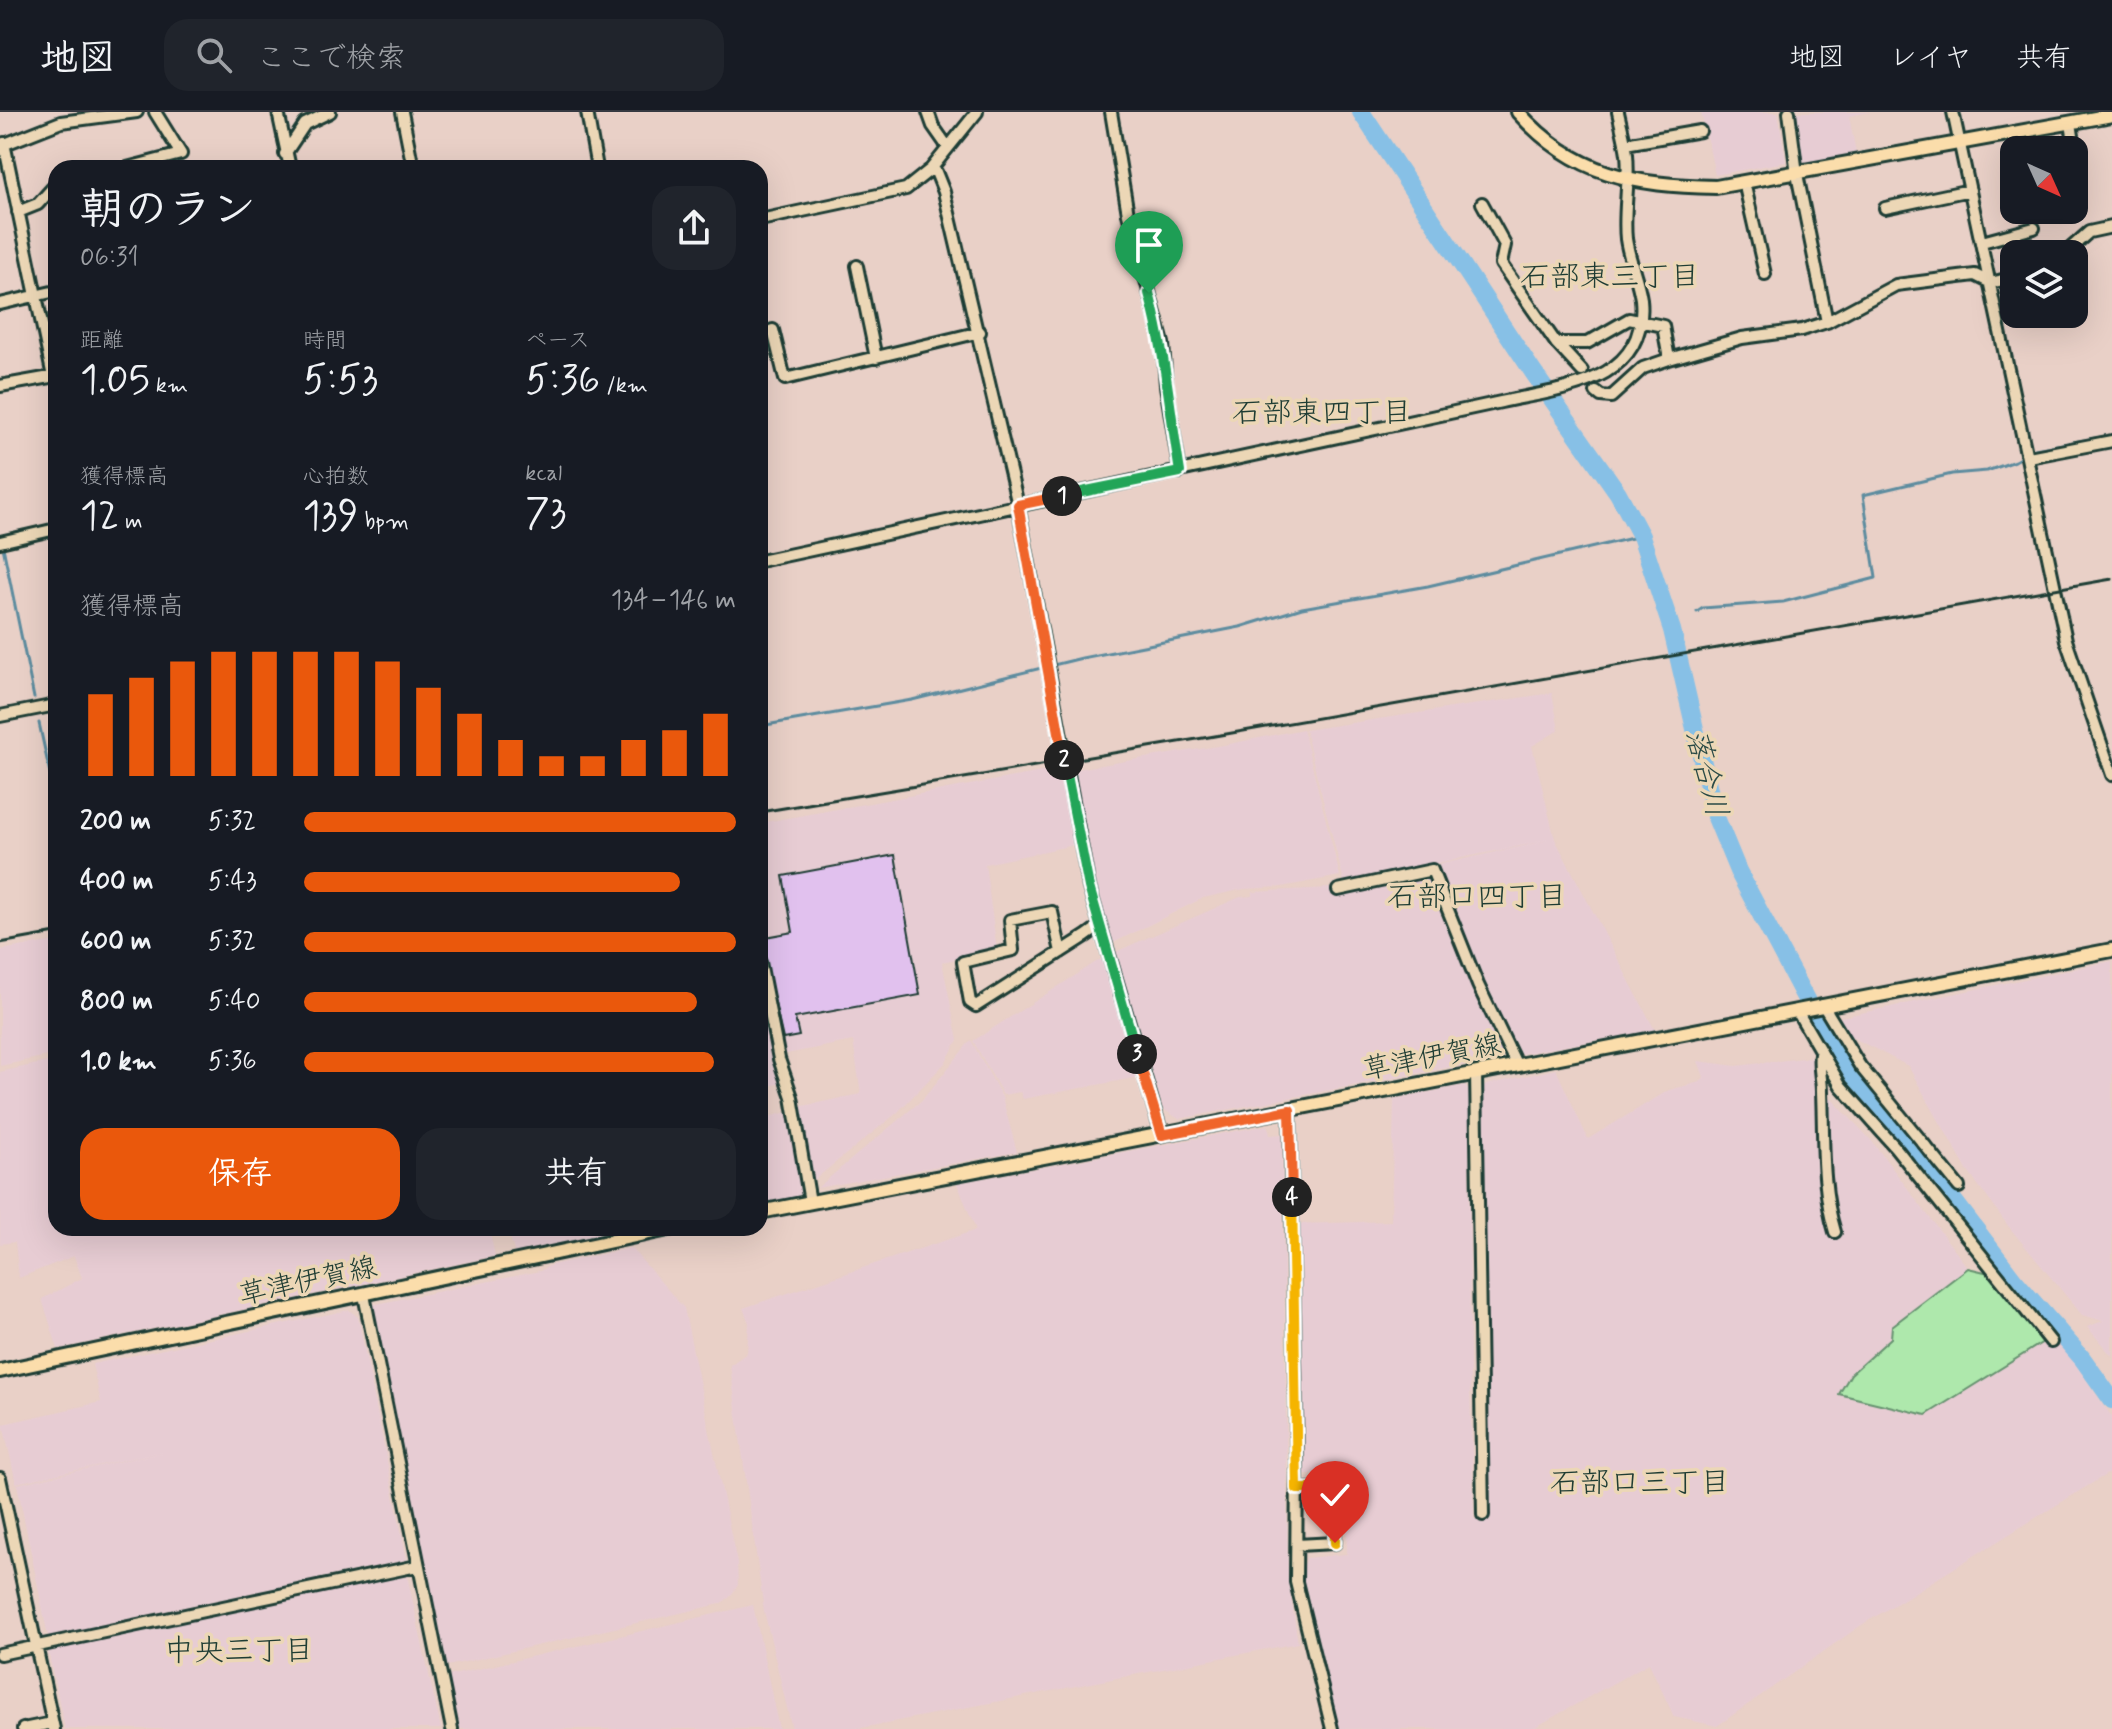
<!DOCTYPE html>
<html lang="ja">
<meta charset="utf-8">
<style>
:root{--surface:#171b24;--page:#20242c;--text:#f1f3f6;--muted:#9ea1a6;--line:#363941;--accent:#ea580c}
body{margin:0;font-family:Mynerve,"Klee One",sans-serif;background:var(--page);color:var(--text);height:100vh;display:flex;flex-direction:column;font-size:30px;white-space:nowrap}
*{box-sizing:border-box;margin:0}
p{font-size:26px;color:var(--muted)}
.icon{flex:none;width:44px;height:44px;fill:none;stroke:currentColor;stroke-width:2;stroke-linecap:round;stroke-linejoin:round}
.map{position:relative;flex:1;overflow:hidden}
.drawer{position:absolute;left:48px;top:48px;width:720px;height:1076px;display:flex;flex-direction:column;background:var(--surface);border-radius:24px;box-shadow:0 8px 32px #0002}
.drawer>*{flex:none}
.needle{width:52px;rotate:135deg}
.fabs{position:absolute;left:2000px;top:24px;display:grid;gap:16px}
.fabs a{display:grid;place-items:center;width:88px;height:88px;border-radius:16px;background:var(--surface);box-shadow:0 8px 32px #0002;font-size:40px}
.pin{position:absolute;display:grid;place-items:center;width:68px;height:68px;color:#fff;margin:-82px -34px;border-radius:50% 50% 50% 0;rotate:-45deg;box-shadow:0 0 8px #0007}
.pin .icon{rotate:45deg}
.km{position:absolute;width:40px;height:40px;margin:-20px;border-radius:50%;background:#222;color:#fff;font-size:22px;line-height:40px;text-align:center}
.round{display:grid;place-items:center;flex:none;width:84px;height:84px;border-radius:24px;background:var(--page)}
.summary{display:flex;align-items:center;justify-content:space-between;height:136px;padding:0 32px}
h1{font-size:44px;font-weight:600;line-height:60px}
.figures{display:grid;grid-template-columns:repeat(3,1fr);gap:12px;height:136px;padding:8px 32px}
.figures div{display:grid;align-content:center}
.figures b{font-size:40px;font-weight:600}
.figures small{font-size:22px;font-weight:400}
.figures p{font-size:22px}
.chart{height:224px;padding:16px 32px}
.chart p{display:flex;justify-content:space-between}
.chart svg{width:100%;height:144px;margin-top:8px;stroke:var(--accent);stroke-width:6}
.action{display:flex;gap:16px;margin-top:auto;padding:16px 32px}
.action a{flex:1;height:92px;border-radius:24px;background:var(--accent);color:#fff;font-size:32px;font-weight:600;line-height:92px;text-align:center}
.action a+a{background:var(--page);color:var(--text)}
ul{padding:0 32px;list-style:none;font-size:26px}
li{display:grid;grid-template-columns:128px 96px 1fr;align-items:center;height:60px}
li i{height:20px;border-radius:10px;background:var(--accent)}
header{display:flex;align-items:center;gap:48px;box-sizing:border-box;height:112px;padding:0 40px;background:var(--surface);border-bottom:2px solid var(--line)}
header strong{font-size:38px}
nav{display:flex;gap:44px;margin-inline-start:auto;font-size:28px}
.search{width:560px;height:72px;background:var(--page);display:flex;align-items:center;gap:20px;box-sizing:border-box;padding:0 28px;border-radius:24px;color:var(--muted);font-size:30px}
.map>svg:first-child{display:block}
.built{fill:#e7ccd3}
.green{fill:#aee8ac;stroke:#669270;stroke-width:2}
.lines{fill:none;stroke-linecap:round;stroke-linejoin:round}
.stream{stroke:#5d8c9f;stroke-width:3}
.river{stroke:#87c0e6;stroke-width:18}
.building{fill:#e1c1ee;stroke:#1f3d34;stroke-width:2}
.minor-casing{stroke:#1f3d34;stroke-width:16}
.major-casing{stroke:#1f3d34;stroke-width:18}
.minor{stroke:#ecd7b6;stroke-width:10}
.major{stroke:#fbddab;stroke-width:12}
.rail{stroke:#1f3d34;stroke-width:3}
.split-1-casing{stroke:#fff;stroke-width:16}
.split-2-casing{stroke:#fff;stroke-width:16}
.split-3-casing{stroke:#fff;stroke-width:16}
.split-4-casing{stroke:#fff;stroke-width:16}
.split-5-casing{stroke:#fff;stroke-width:16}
.split-6-casing{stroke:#fff;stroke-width:16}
.split-1{stroke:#22a559;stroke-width:10}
.split-2{stroke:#f0652b;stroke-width:10}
.split-3{stroke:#22a559;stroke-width:10}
.split-4{stroke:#f0652b;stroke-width:10}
.split-5{stroke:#f5b400;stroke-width:10}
.split-6{stroke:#f5b400;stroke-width:10}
.labels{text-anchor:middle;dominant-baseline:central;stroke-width:7;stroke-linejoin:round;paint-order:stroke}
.street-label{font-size:28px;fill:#1f3d34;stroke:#ecd7b6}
.neighbourhood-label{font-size:30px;fill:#1f3d34;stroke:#ecd7b6}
.water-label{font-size:30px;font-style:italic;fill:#294a46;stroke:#ecd7b6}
</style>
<header>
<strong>地図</strong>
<div class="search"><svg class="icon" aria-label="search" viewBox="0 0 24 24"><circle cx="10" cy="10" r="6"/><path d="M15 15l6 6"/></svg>ここで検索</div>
<nav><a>地図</a><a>レイヤ</a><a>共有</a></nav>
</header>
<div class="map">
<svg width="2112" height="1617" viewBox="0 0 2112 1617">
<rect width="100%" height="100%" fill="#e9d0c7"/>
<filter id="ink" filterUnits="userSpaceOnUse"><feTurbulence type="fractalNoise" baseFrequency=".0125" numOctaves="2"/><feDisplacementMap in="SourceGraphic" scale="16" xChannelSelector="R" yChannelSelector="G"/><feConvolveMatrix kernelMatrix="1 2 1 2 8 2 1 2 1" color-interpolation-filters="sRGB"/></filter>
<g filter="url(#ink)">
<path class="built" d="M1701,0H1778L1786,50L1715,63Z
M1793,0H1870L1849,4L1856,41L1801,53Z
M1552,581L1559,618L1532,634L1555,727L1655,918L1515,943L1437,753L1550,728L1344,770L1305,618Z
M1303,617L1340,764L1281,775L1244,777L1203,786L1111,832L1092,762L1071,658L1224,633Z
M1058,657L1074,733L985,752L997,838L942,850L958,928L945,951L897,1001L809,1072L798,995L861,982L853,929L781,943L760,835V711Z
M1424,767L1432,770L1503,941L1498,946L1179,1007L1163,997L1113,841L1240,785L1253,784V780L1330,776L1338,784Z
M56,829V942L0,954V838Z
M1104,845L1139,965L1023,987L1020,980L1003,983L973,929Z
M2112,849V1244L2087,1215L2103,1209L2082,1203L2009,1115L1967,1058L1908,954L1846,922L1837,906Z
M760,871L782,971L760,976Z
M971,928L1002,985L1017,1040L817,1076L922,988Z
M1812,945L1818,975L1822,1088L1830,1121L1842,1117L1834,1091L1829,984L1871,1028L1968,1156L1892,1214L1891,1226L1851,1262L1926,1303L2039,1231H2061L2112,1305V1359L1860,1514L1717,1614L1674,1605L1649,1551L1532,1617H1338L1301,1465L1306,1446L1347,1442L1346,1362H1305L1298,1112L1391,1109L1394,987L1465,973L1469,978L1470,1277L1474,1407L1490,1403L1481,978L1486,973L1556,957L1588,1027L1669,978L1700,970L1704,965L1698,949L1736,954Z
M56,948V1116H489L495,1144L58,1237L42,1187L82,1166L74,1144L19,1166L15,1130L0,1132V960Z
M788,1000L803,1084L760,1091V1007Z
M1268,1013L1270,1023L1282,1022L1288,1466L1298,1531L856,1617H792L764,1499L730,1253L747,1241L749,1211L743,1196L976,1118L957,1071Z
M508,1116H627L515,1143Z
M631,1136L684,1196L737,1451L738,1473L730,1485L720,1492L447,1554L371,1193L540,1159L551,1153Z
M349,1198L358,1205L407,1448L48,1524L17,1372L166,1339L16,1371L3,1312L101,1290L92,1252Z
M407,1463L441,1617H65L48,1539Z
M753,1493L779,1617H459L448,1564Z"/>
<path class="green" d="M1968,1156L1989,1161L2043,1230L1926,1303L1839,1282L1851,1262L1891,1226L1892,1214Z"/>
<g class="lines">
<path class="stream" d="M3,435L34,586
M1697,500L1703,496L1783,490L1876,466L1863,383L1952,362L1987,359L2015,349L2035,337L2112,323
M39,611L56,689
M760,614L912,588L1082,546L1240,515L1302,496L1428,474L1641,424"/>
<path class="river" d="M1361,0L1533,260L1618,381L1641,424L1672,518L1715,703L1738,759L1838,948L1935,1064L2014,1168L2082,1246L2112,1288"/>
</g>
<path class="building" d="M895,743L920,883L795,906L799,924L783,927L760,826L793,820L783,764Z"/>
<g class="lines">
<g class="minor-casing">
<path id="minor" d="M278,0L290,56
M402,0L413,56
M587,0L597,56
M928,0L933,14L947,34
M1111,0L1128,102L1163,231L1166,274L1180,360
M1789,0L1797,62L1827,210
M1953,0L2066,528L2112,663
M2071,11L2079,63
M4,31L53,265
M1625,32L1700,19
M0,34L61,10L137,0
M285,42L305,12L330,0
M127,56L181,42L155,0
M931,57L936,60L944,80L1018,393L1089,775L1162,1023
M1744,70L1765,162
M1482,91L1505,133L1501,152L1556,231H1587L1629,207L1663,214L1669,247L1742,226L1802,218L1827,210L1896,173L1975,163L1991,171L2014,165
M1885,96L1970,78
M18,100L38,92L56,72
M760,108L906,77L931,57L977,0
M1982,130L2034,116
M2064,142L2089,120L2112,115
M857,154L876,246
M0,192L56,179
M760,223L773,218L785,267L980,220
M1556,231L1582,259
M0,274L56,264
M1596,280L1601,284L1611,285L1643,256L1669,247
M2029,345L2112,329
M0,430L56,417
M760,449L1501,290C1561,277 1649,271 1641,187C1638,167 1629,148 1626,127C1623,99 1630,70 1627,42C1625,28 1621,14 1618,0
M0,604L56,593
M1338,778L1432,758L1478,873L1517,954
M1061,840L1052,800L1010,808L1013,838L963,850L970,890L976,894L1086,824L1100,814
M760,850L779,947L792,985L810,1090
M1823,893L1860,954L1959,1075
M1797,899L1841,974L1895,1035L2051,1230
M1820,942C1818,955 1822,966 1822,980C1824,1027 1821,1074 1835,1120
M1476,962L1483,1403
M1290,998L1297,1349L1296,1470L1332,1617
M364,1183L452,1617
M0,1366L54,1617
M1297,1433L1335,1431L1334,1377H1297
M0,1542L417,1454
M23,1617L52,1611"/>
</g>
<g class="major-casing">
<path id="major" d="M1518,0C1575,64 1634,73 1716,75L2112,3
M760,1100L2112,838
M0,1259L673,1116"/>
</g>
<use href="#minor" class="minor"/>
<use href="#major" class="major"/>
<path class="rail" d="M760,700L1209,625L2112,467
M0,831L56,821"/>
</g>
</g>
<g class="lines" filter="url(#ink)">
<g class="split-1-casing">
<path id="split-1" d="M1062,384L1180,360C1170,300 1165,239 1149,181"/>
</g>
<g class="split-2-casing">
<path id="split-2" d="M1062,384L1018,393L1064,648"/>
</g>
<g class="split-3-casing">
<path id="split-3" d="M1064,648L1089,775L1137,942"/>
</g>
<g class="split-4-casing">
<path id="split-4" d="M1137,942L1162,1023L1290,998L1292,1085"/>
</g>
<g class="split-5-casing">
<path id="split-5" d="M1292,1085L1297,1377H1308"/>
</g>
<g class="split-6-casing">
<path id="split-6" d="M1308,1377H1334L1335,1431"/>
</g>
<use href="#split-1" class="split-1"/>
<use href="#split-2" class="split-2"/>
<use href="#split-3" class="split-3"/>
<use href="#split-4" class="split-4"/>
<use href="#split-5" class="split-5"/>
<use href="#split-6" class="split-6"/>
</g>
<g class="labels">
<g class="street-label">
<text transform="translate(1432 946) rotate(-11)">草津伊賀線</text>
<text transform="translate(308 1170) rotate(-12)">草津伊賀線</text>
</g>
<g class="neighbourhood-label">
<text x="1610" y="165">石部東三丁目</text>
<text x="1322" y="301">石部東四丁目</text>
<text x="1477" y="785">石部口四丁目</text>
<text x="1640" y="1371">石部口三丁目</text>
<text x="239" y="1539">中央三丁目</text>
</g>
<g class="water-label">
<text transform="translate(1706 661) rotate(76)">落合川</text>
</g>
</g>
</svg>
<div class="fabs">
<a><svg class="needle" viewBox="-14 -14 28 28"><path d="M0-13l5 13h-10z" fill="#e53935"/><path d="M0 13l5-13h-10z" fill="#9ea1a6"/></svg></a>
<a><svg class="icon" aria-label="layers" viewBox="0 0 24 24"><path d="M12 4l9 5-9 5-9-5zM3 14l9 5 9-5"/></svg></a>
</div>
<div class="pin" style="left:1149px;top:181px;background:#1e9e55"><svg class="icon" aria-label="arrive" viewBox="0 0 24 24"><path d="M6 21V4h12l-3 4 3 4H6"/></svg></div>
<div class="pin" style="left:1335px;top:1431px;background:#d93025"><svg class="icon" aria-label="check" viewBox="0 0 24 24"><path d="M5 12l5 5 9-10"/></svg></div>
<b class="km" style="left:1062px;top:384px">1</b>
<b class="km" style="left:1064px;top:648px">2</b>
<b class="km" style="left:1137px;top:942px">3</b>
<b class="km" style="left:1292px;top:1085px">4</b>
<section class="drawer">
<div class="summary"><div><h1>朝のラン</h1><p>06:31</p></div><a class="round"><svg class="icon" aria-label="share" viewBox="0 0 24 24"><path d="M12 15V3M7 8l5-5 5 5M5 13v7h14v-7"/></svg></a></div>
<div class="figures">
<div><p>距離</p><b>1.05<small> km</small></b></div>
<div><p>時間</p><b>5:53</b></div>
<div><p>ペース</p><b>5:36<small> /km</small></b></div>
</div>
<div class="figures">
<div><p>獲得標高</p><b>12<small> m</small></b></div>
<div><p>心拍数</p><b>139<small> bpm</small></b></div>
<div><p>kcal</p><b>73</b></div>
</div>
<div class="chart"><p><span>獲得標高</span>134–146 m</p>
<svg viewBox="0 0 160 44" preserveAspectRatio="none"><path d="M5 44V19M15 44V14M25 44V9M35 44V6M45 44V6M55 44V6M65 44V6M75 44V9M85 44V17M95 44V25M105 44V33M115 44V38M125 44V38M135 44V33M145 44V30M155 44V25"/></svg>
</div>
<ul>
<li><b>200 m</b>5:32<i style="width:100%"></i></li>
<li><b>400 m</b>5:43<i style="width:87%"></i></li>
<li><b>600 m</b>5:32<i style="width:100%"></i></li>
<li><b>800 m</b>5:40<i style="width:91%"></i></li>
<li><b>1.0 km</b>5:36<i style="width:95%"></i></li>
</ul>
<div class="action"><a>保存</a><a>共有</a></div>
</section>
</div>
